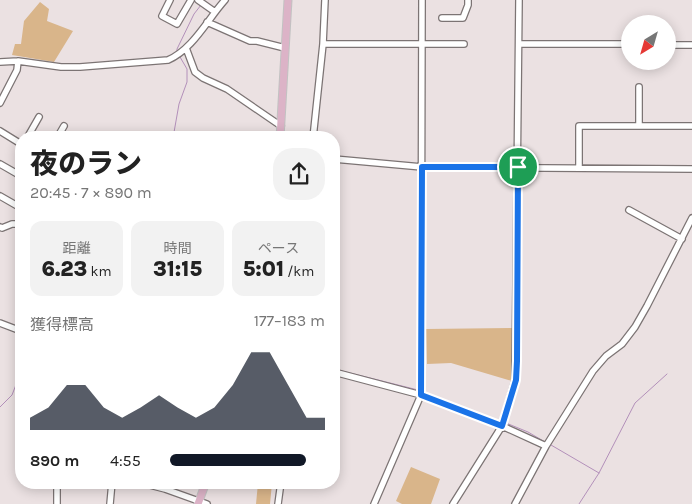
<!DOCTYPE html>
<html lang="ja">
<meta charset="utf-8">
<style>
:root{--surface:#fff;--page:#f2f2f2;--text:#222;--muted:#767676;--accent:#111827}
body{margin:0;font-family:Karla,"Noto Sans JP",sans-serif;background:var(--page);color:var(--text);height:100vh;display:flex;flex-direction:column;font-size:19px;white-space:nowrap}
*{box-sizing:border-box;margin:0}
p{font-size:16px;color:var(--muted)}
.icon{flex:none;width:28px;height:28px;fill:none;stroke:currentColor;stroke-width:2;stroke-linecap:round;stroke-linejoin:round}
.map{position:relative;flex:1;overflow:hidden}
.panel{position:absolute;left:15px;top:131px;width:325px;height:358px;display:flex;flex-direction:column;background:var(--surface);border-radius:20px;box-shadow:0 2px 12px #0003}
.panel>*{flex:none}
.needle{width:32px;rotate:217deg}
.fabs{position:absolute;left:621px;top:15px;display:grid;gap:10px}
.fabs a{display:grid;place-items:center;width:55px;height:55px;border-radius:50%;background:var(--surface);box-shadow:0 2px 12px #0003;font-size:25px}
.pin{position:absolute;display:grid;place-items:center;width:42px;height:42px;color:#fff;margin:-21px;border:2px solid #fff;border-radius:50%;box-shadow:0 1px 5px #0007}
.round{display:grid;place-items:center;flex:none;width:52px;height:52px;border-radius:20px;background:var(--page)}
.head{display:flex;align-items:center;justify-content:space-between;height:85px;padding:0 15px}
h1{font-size:28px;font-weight:800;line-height:38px}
.stats{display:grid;grid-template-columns:repeat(3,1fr);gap:8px;height:85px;padding:5px 15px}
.stats div{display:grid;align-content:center;border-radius:12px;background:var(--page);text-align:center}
.stats b{font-size:21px;font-weight:800}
.stats small{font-size:14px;font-weight:400}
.stats p{font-size:14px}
.chart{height:140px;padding:10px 15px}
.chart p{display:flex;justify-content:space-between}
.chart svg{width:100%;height:90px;margin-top:5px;fill:var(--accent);opacity:.7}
ul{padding:0 15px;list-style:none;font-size:16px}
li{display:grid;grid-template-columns:80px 60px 1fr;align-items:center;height:38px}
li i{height:12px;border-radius:6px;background:var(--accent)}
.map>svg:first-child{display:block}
.green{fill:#d9b58a}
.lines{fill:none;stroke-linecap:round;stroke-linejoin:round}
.stream{stroke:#b390ba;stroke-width:1}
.minor-casing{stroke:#7c7474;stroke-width:8}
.major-casing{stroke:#c2c2c2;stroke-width:9}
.minor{stroke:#fff;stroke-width:5.5}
.major{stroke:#dcb3c7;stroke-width:7}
.route-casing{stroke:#fff;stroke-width:10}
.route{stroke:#1a73e8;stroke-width:6}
</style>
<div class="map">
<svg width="692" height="504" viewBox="0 0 692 504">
<rect width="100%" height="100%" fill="#ebe1e2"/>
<path class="green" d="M40,2L49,9L47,21L73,31L54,62L12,55L15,44H21L24,21Z
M513,328L512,381L451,363L427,364L426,329Z
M411,467L440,479L431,504H402L396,501Z
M258,483H272L270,504H256Z"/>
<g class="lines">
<path class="stream" d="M177,51V49L194,14L201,5
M173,138L179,104L187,82V69L180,57
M334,369L418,390
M424,392L502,422
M0,407L12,395L21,372
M506,423L528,432L545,442
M551,445L599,473
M579,504L599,473L635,403L667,374"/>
<g class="minor-casing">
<path id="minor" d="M170,0L162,16L177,24L191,0
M198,0L215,12
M442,18H463L468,5V0
M207,22L250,41H257L285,48
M323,44H464
M519,44H630
M668,45H692
M186,48L195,72L203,78L227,89L281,126
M0,62L18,61L61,67H80L168,60C193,49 207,20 225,0
M0,103L17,70L18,61
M639,126V87
M0,131L21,144
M27,138L39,117
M57,138L64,126
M313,138L323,44L325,0
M334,159L422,167L692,169
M0,164L21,176
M579,168V126H692
M0,196L21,208
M629,210L682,239
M0,227L2,228L12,224H21
M0,323L21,331
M334,372L421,395L502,426L546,446
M138,482L165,489L207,504
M57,504V482
M110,504L112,482
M278,504L281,482
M374,504L421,395L422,0
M453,504L502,426L515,380L519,0
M515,504L546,446L593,371L606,356L622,344L635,327L647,306L692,218"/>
</g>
<g class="major-casing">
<path id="major" d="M280,138L288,0
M198,504L206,482"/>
</g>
<use href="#minor" class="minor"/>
<use href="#major" class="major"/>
</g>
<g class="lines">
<g class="route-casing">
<path id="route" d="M422,167H518L517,361L516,380L502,426L421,395Z"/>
</g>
<use href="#route" class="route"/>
</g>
</svg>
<div class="fabs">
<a><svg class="needle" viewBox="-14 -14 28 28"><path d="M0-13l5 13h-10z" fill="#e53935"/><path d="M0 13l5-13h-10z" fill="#767676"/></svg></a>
</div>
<div class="pin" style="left:518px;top:167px;background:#1e9e55"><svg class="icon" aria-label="arrive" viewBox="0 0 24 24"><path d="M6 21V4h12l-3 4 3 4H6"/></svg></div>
<section class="panel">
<div class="head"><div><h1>夜のラン</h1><p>20:45 · 7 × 890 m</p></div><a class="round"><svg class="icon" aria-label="share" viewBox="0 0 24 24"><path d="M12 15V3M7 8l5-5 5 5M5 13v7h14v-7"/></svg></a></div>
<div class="stats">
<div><p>距離</p><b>6.23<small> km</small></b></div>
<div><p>時間</p><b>31:15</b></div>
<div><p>ペース</p><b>5:01<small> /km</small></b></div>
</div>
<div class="chart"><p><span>獲得標高</span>177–183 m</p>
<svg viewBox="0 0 160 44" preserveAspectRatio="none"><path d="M0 44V38L10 33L20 22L30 22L40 33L50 38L60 33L70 27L80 33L90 38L100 33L110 22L120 6L130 6L140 22L150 38L160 38V44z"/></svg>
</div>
<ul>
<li><b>890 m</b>4:55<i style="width:88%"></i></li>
</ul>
</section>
</div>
